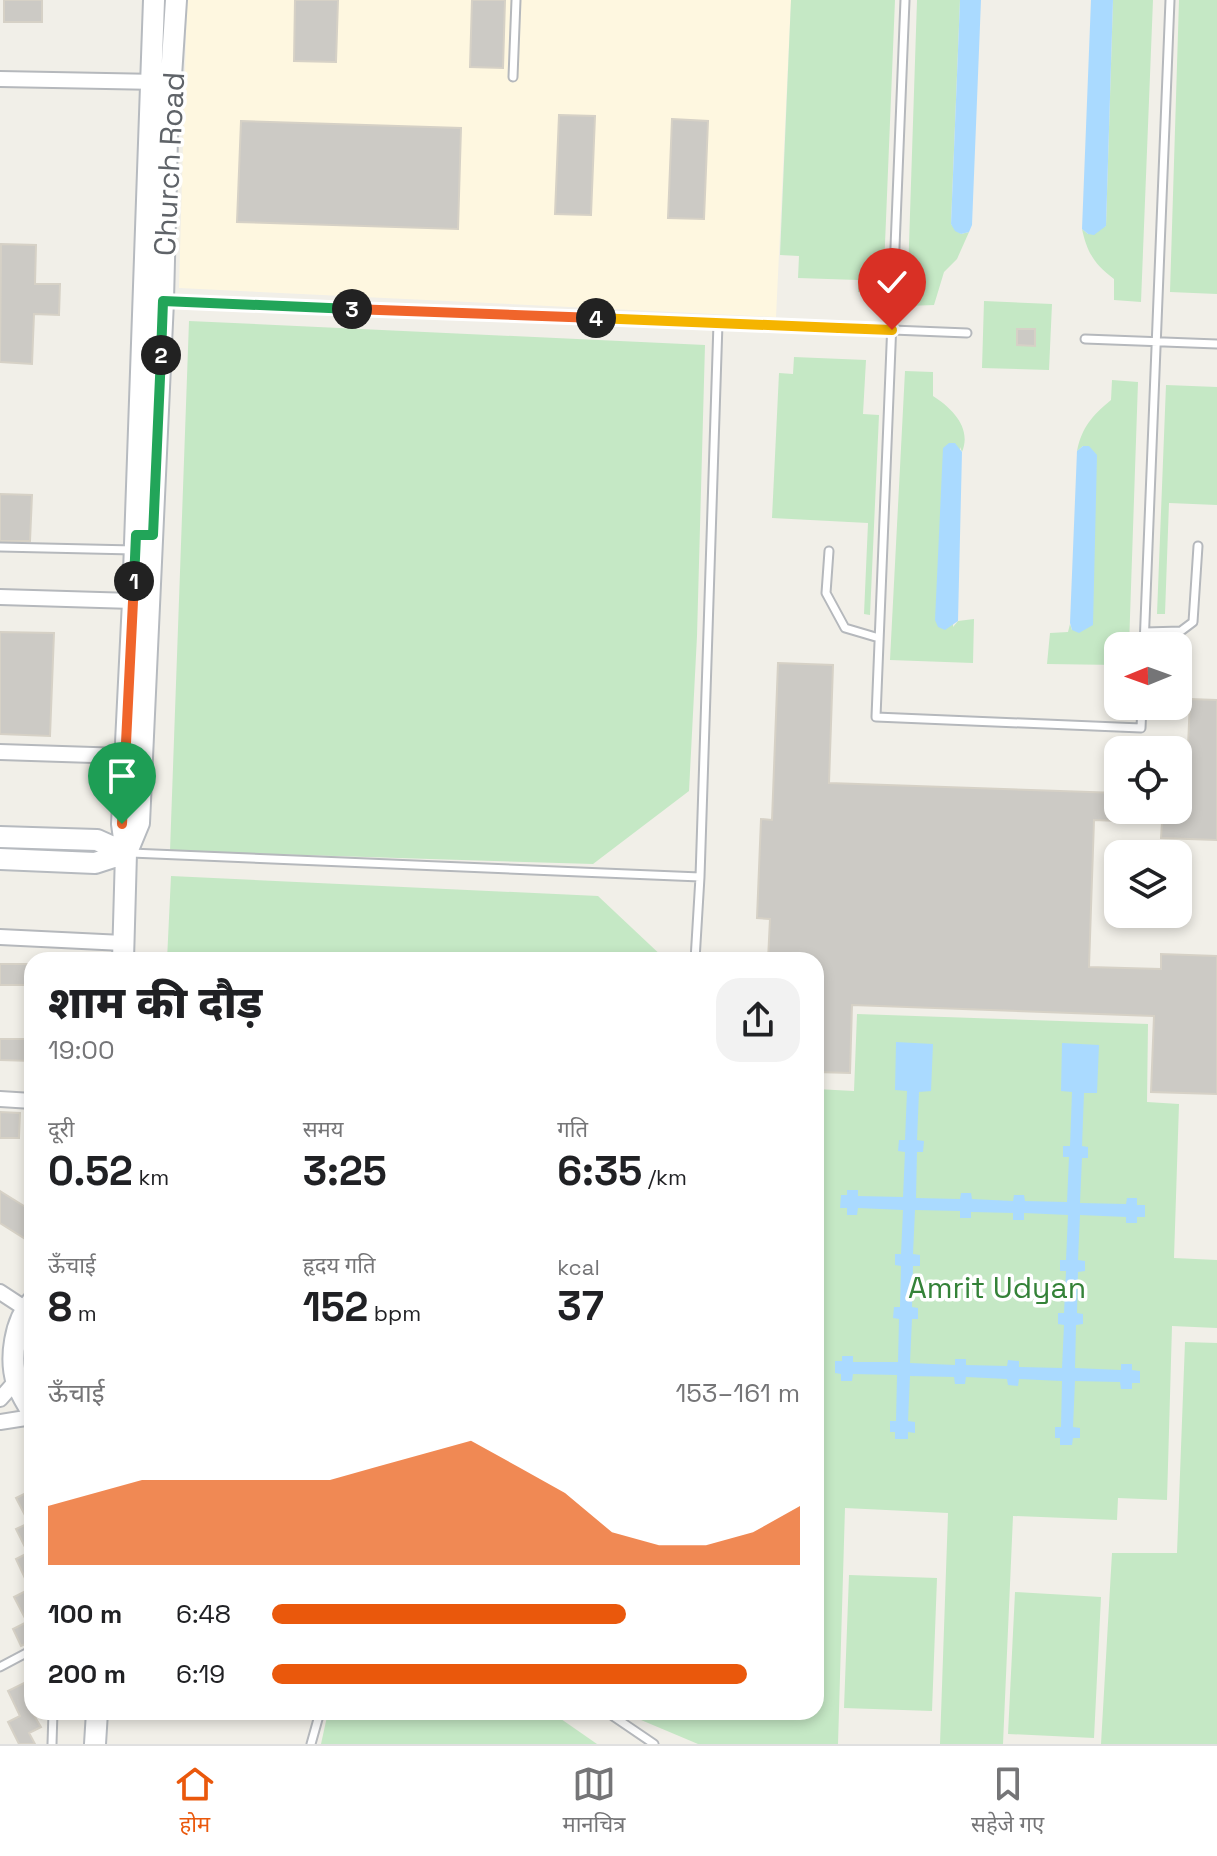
<!DOCTYPE html>
<html lang="hi">
<meta charset="utf-8">
<style>
:root{--surface:#fff;--page:#f2f2f2;--text:#202124;--muted:#757577;--line:#e0e0e0;--accent:#ea580c}
body{margin:0;font-family:"Space Grotesk","Noto Sans Devanagari",sans-serif;background:var(--page);color:var(--text);height:100vh;display:flex;flex-direction:column;font-size:30px;white-space:nowrap}
*{box-sizing:border-box;margin:0}
p{font-size:26px;color:var(--muted)}
.icon{flex:none;width:44px;height:44px;fill:none;stroke:currentColor;stroke-width:2;stroke-linecap:round;stroke-linejoin:round}
.map{position:relative;flex:1;overflow:hidden}
.details{position:absolute;left:24px;top:952px;width:800px;height:768px;display:flex;flex-direction:column;background:var(--surface);border-radius:24px;box-shadow:0 4px 12px #0003}
.details>*{flex:none}
.needle{width:52px;rotate:269deg}
.fabs{position:absolute;left:1104px;top:632px;display:grid;gap:16px}
.fabs a{display:grid;place-items:center;width:88px;height:88px;border-radius:16px;background:var(--surface);box-shadow:0 4px 12px #0003;font-size:40px}
.pin{position:absolute;display:grid;place-items:center;width:68px;height:68px;color:#fff;margin:-82px -34px;border-radius:50% 50% 50% 0;rotate:-45deg;box-shadow:0 0 8px #0007}
.pin .icon{rotate:45deg}
.km{position:absolute;width:40px;height:40px;margin:-20px;border-radius:50%;background:#222;color:#fff;font-size:22px;line-height:40px;text-align:center}
.round{display:grid;place-items:center;flex:none;width:84px;height:84px;border-radius:24px;background:var(--page)}
.head{display:flex;align-items:center;justify-content:space-between;height:136px;padding:0 24px}
h1{font-size:44px;font-weight:800;line-height:60px}
.stats{display:grid;grid-template-columns:repeat(3,1fr);gap:12px;height:136px;padding:8px 24px}
.stats div{display:grid;align-content:center}
.stats b{font-size:40px;font-weight:800}
.stats small{font-size:22px;font-weight:400}
.stats p{font-size:22px}
.chart{height:224px;padding:16px 24px}
.chart p{display:flex;justify-content:space-between}
.chart svg{width:100%;height:144px;margin-top:8px;fill:var(--accent);opacity:.7}
ul{padding:0 24px;list-style:none;font-size:26px}
li{display:grid;grid-template-columns:128px 96px 1fr;align-items:center;height:60px}
li i{height:20px;border-radius:10px;background:var(--accent)}
.tabs{display:flex;justify-content:space-around;align-items:center;height:112px;border-top:2px solid var(--line);background:var(--surface);font-size:22px;color:var(--muted)}
.tabs a{display:grid;justify-items:center;gap:4px}
.tabs .selected{color:var(--accent)}
.map>svg:first-child{display:block}
.commercial{fill:#fef7e0}
.green{fill:#c5e8c5}
.water{fill:#aadaff;fill-rule:evenodd}
.building{fill:#cccac5;stroke:#d6d1c6;stroke-width:2}
.lines{fill:none;stroke-linecap:round;stroke-linejoin:round}
.lane-casing{stroke:#b5b8bc;stroke-width:11}
.street-casing{stroke:#b5b8bc;stroke-width:18}
.secondary-casing{stroke:#b6babf;stroke-width:24}
.lane{stroke:#fff;stroke-width:7}
.street{stroke:#fff;stroke-width:14}
.secondary{stroke:#fff;stroke-width:20}
.split-1-casing{stroke:#fff;stroke-width:16}
.split-2-casing{stroke:#fff;stroke-width:16}
.split-3-casing{stroke:#fff;stroke-width:16}
.split-4-casing{stroke:#fff;stroke-width:16}
.split-5-casing{stroke:#fff;stroke-width:16}
.split-6-casing{stroke:#fff;stroke-width:16}
.split-1{stroke:#f0652b;stroke-width:10}
.split-2{stroke:#22a559;stroke-width:10}
.split-3{stroke:#22a559;stroke-width:10}
.split-4{stroke:#f0652b;stroke-width:10}
.split-5{stroke:#f5b400;stroke-width:10}
.split-6{stroke:#f5b400;stroke-width:10}
.labels{text-anchor:middle;dominant-baseline:central;stroke-width:7;stroke-linejoin:round;paint-order:stroke}
.street-label{font-size:30px;fill:#5f6368;stroke:#fff}
.park-label{font-size:30px;fill:#348238;stroke:#fff}
</style>
<div class="map">
<svg width="1217" height="1744" viewBox="0 0 1217 1744">
<rect width="100%" height="100%" fill="#f1efe8"/>
<path class="commercial" d="M187,0H791L776,317L179,288Z"/>
<path class="green" d="M791,0H895L883,293L858,292V280L798,278L799,256L780,255Z
M917,0H960L951,224L961,234L969,232L957,259L944,272L934,305L907,306Z
M1113,0H1153L1141,302L1114,300V279C1094,264 1087,252 1082,229L1088,234L1106,226Z
M1179,0H1217V294L1170,292Z
M984,301L1052,304L1049,370L982,368Z
M189,321L705,345L697,636L689,791L593,864L170,851Z
M794,357L866,360L863,414L879,415L870,615L864,614L868,523L772,518L779,373L793,374Z
M905,371L933,372V396C952,408 972,428 962,452L960,447L953,627L958,621L974,619L973,663L890,660Z
M1112,380L1138,382L1129,646H1118V665L1047,664L1050,633L1068,632L1070,624L1072,630L1083,446L1077,451C1082,427 1092,416 1111,400Z
M1166,385L1217,387V505L1169,503L1165,614H1157Z
M171,876L598,896L666,960H167Z
M857,1014L1148,1024L1147,1102L1179,1104L1174,1258L1217,1260V1328L1172,1326L1167,1500L1118,1498L1117,1520L1013,1516L1003,1744H940L948,1513L845,1508L838,1744H698L641,1720L629,1712H816V1089L854,1091Z
M1185,1342L1217,1343V1744H1101L1112,1553H1177Z
M849,1575L937,1578L932,1711L844,1708Z
M1015,1592L1101,1597L1094,1738L1008,1734Z
M328,1712H551L597,1744H321Z"/>
<path class="water" d="M960,0H981L972,225L969,232L961,234L955,231L951,224Z
M1091,0H1113L1106,226L1094,235L1088,234L1082,229Z
M949,443H955L962,452L958,621L945,630L938,627L935,620L943,448Z
M1083,446H1089L1097,455L1093,625L1079,633L1072,630L1070,623L1077,451Z
M896,1042L933,1044L931,1091L919,1092L917,1140L924,1141L923,1152H917L916,1198L960,1199L961,1193H971L972,1199L1013,1201L1014,1195H1024L1025,1201L1067,1202L1069,1157H1063V1146H1070L1072,1092L1061,1091L1062,1043L1099,1045L1097,1093H1084L1082,1146L1088,1147V1158H1082L1080,1203L1126,1204L1127,1198H1137V1205H1145V1217H1137V1223H1126V1217L1080,1215L1078,1260L1085,1261V1271L1078,1272L1077,1313L1083,1314V1324L1076,1325L1075,1368L1121,1370V1364H1132V1370L1140,1371V1383H1132V1389H1121L1120,1382L1075,1381L1073,1427L1080,1428V1438H1073L1072,1445H1060V1438H1055V1427H1061L1062,1381L1019,1379L1018,1386L1008,1385L1007,1379L966,1377L965,1384H955L954,1377L910,1376L908,1421L915,1422V1433L908,1432V1439H895V1432H890V1421H896L897,1375L853,1374L852,1381H841V1374L835,1373V1361H842V1356H853V1362H898L899,1319L893,1318L894,1307H900L901,1266L895,1265V1254H901L903,1210L858,1208L857,1215H847V1208H840L841,1195H847V1190H858V1196L903,1197L905,1152L898,1151L899,1140H905L907,1091L895,1090ZM915,1210L960,1211V1218H971V1212L1013,1213V1220H1024V1213L1068,1215L1066,1260H1060V1271H1066L1064,1313H1058V1324L1064,1325L1062,1368L1019,1367V1361L1008,1360L1007,1366L966,1365V1359H955V1365L910,1363L912,1319H918V1308L912,1307L913,1266H920V1255L913,1254Z"/>
<path class="building" d="M4,0H42V22H4Z
M295,0H338L336,62L294,61Z
M472,0H505L503,68L470,67Z
M559,115L595,116L591,215L555,214Z
M672,119L708,121L704,219L668,218Z
M241,121L461,128L458,229L237,222Z
M1,244L36,245L35,284H60L59,315L34,314L32,364L0,362Z
M1017,329H1035V346L1017,345Z
M0,494L32,495L30,541H0Z
M0,632L54,633L50,736L0,734Z
M778,663L833,665L829,783L1118,793V821L1094,820L1089,967L1161,969V954L1217,956V1094L1151,1092L1154,1016L852,1005L850,1073L816,1072V960H768L770,919L757,918L761,819L772,820Z
M1190,699L1217,700V840L1161,838L1162,822L1129,821V810H1178V795H1186Z
M0,964H29V985H0Z
M0,1039H32V1061L0,1060Z
M0,1112L20,1113L19,1138H0Z
M0,1191L32,1211V1231L27,1240L0,1223Z
M32,1490V1641L21,1646L13,1629L27,1622L14,1597L30,1589L16,1559L28,1553L16,1529L29,1523L16,1498Z
M32,1679V1712L41,1727L29,1733L35,1744H19L8,1722L20,1716L8,1691Z"/>
<g class="lines">
<g class="lane-casing">
<path id="lane" d="M905,0L876,717L1141,728L1142,706
M513,77L516,0
M166,301L967,333
M1085,339L1217,344
M0,547L134,550
M829,551L826,593L845,628L879,638
M1145,632L1181,631L1193,622L1198,546
M1144,646L1170,0
M131,853L700,877
M695,960L700,877L718,323
M0,1667L32,1650
M607,1712L654,1744
M52,1744L53,1712
M311,1744L320,1712"/>
</g>
<g class="street-casing">
<path id="street" d="M0,79L159,82
M0,597L133,601
M0,752L124,756
M0,937L123,943
M0,1099L32,1101
M0,1292L26,1309
M0,1399L16,1381
M0,1422L32,1417"/>
</g>
<g class="secondary-casing">
<path id="secondary" d="M0,837L97,840L126,853
M127,852L139,823L163,301L167,137L176,0
M0,859L95,863L126,853
M123,960L126,853L122,824L133,601L154,0
M32,1302C15,1321 9,1358 17,1383C20,1393 27,1403 32,1412
M95,1744L97,1712"/>
</g>
<use href="#lane" class="lane"/>
<use href="#street" class="street"/>
<use href="#secondary" class="secondary"/>
</g>
<g class="lines">
<g class="split-1-casing">
<path id="split-1" d="M122,824L134,581"/>
</g>
<g class="split-2-casing">
<path id="split-2" d="M134,581L136,535H153L161,355"/>
</g>
<g class="split-3-casing">
<path id="split-3" d="M161,355L163,301L352,309"/>
</g>
<g class="split-4-casing">
<path id="split-4" d="M352,309L596,318"/>
</g>
<g class="split-5-casing">
<path id="split-5" d="M596,318L839,328"/>
</g>
<g class="split-6-casing">
<path id="split-6" d="M839,328L892,330"/>
</g>
<use href="#split-1" class="split-1"/>
<use href="#split-2" class="split-2"/>
<use href="#split-3" class="split-3"/>
<use href="#split-4" class="split-4"/>
<use href="#split-5" class="split-5"/>
<use href="#split-6" class="split-6"/>
</g>
<g class="labels">
<g class="street-label">
<text transform="translate(169 164) rotate(-87)">Church Road</text>
</g>
<g class="park-label">
<text x="997" y="1287">Amrit Udyan</text>
</g>
</g>
</svg>
<div class="fabs">
<a><svg class="needle" viewBox="-14 -14 28 28"><path d="M0-13l5 13h-10z" fill="#e53935"/><path d="M0 13l5-13h-10z" fill="#757577"/></svg></a>
<a><svg class="icon" aria-label="locate" viewBox="0 0 24 24"><circle cx="12" cy="12" r="6"/><path d="M12 2v4M12 18v4M2 12h4M18 12h4"/></svg></a>
<a><svg class="icon" aria-label="layers" viewBox="0 0 24 24"><path d="M12 4l9 5-9 5-9-5zM3 14l9 5 9-5"/></svg></a>
</div>
<div class="pin" style="left:122px;top:824px;background:#1e9e55"><svg class="icon" aria-label="arrive" viewBox="0 0 24 24"><path d="M6 21V4h12l-3 4 3 4H6"/></svg></div>
<div class="pin" style="left:892px;top:330px;background:#d93025"><svg class="icon" aria-label="check" viewBox="0 0 24 24"><path d="M5 12l5 5 9-10"/></svg></div>
<b class="km" style="left:134px;top:581px">1</b>
<b class="km" style="left:161px;top:355px">2</b>
<b class="km" style="left:352px;top:309px">3</b>
<b class="km" style="left:596px;top:318px">4</b>
<section class="details">
<div class="head"><div><h1>शाम की दौड़</h1><p>19:00</p></div><a class="round"><svg class="icon" aria-label="share" viewBox="0 0 24 24"><path d="M12 15V3M7 8l5-5 5 5M5 13v7h14v-7"/></svg></a></div>
<div class="stats">
<div><p>दूरी</p><b>0.52<small> km</small></b></div>
<div><p>समय</p><b>3:25</b></div>
<div><p>गति</p><b>6:35<small> /km</small></b></div>
</div>
<div class="stats">
<div><p>ऊँचाई</p><b>8<small> m</small></b></div>
<div><p>हृदय गति</p><b>152<small> bpm</small></b></div>
<div><p>kcal</p><b>37</b></div>
</div>
<div class="chart"><p><span>ऊँचाई</span>153–161 m</p>
<svg viewBox="0 0 160 44" preserveAspectRatio="none"><path d="M0 44V26L10 22L20 18L30 18L40 18L50 18L60 18L70 14L80 10L90 6L100 14L110 22L120 34L130 38L140 38L150 34L160 26V44z"/></svg>
</div>
<ul>
<li><b>100 m</b>6:48<i style="width:67%"></i></li>
<li><b>200 m</b>6:19<i style="width:90%"></i></li>
</ul>
</section>
</div>
<nav class="tabs">
<a class="selected"><svg class="icon" aria-label="home" viewBox="0 0 24 24"><path d="M3 11l9-7 9 7M6 9v11h12V9"/></svg>होम</a>
<a><svg class="icon" aria-label="map" viewBox="0 0 24 24"><path d="M3 6l6-2 6 2 6-2v14l-6 2-6-2-6 2zM9 4v14M15 6v14"/></svg>मानचित्र</a>
<a><svg class="icon" aria-label="saved" viewBox="0 0 24 24"><path d="M7 4h10v16l-5-4-5 4z"/></svg>सहेजे गए</a>
</nav>
